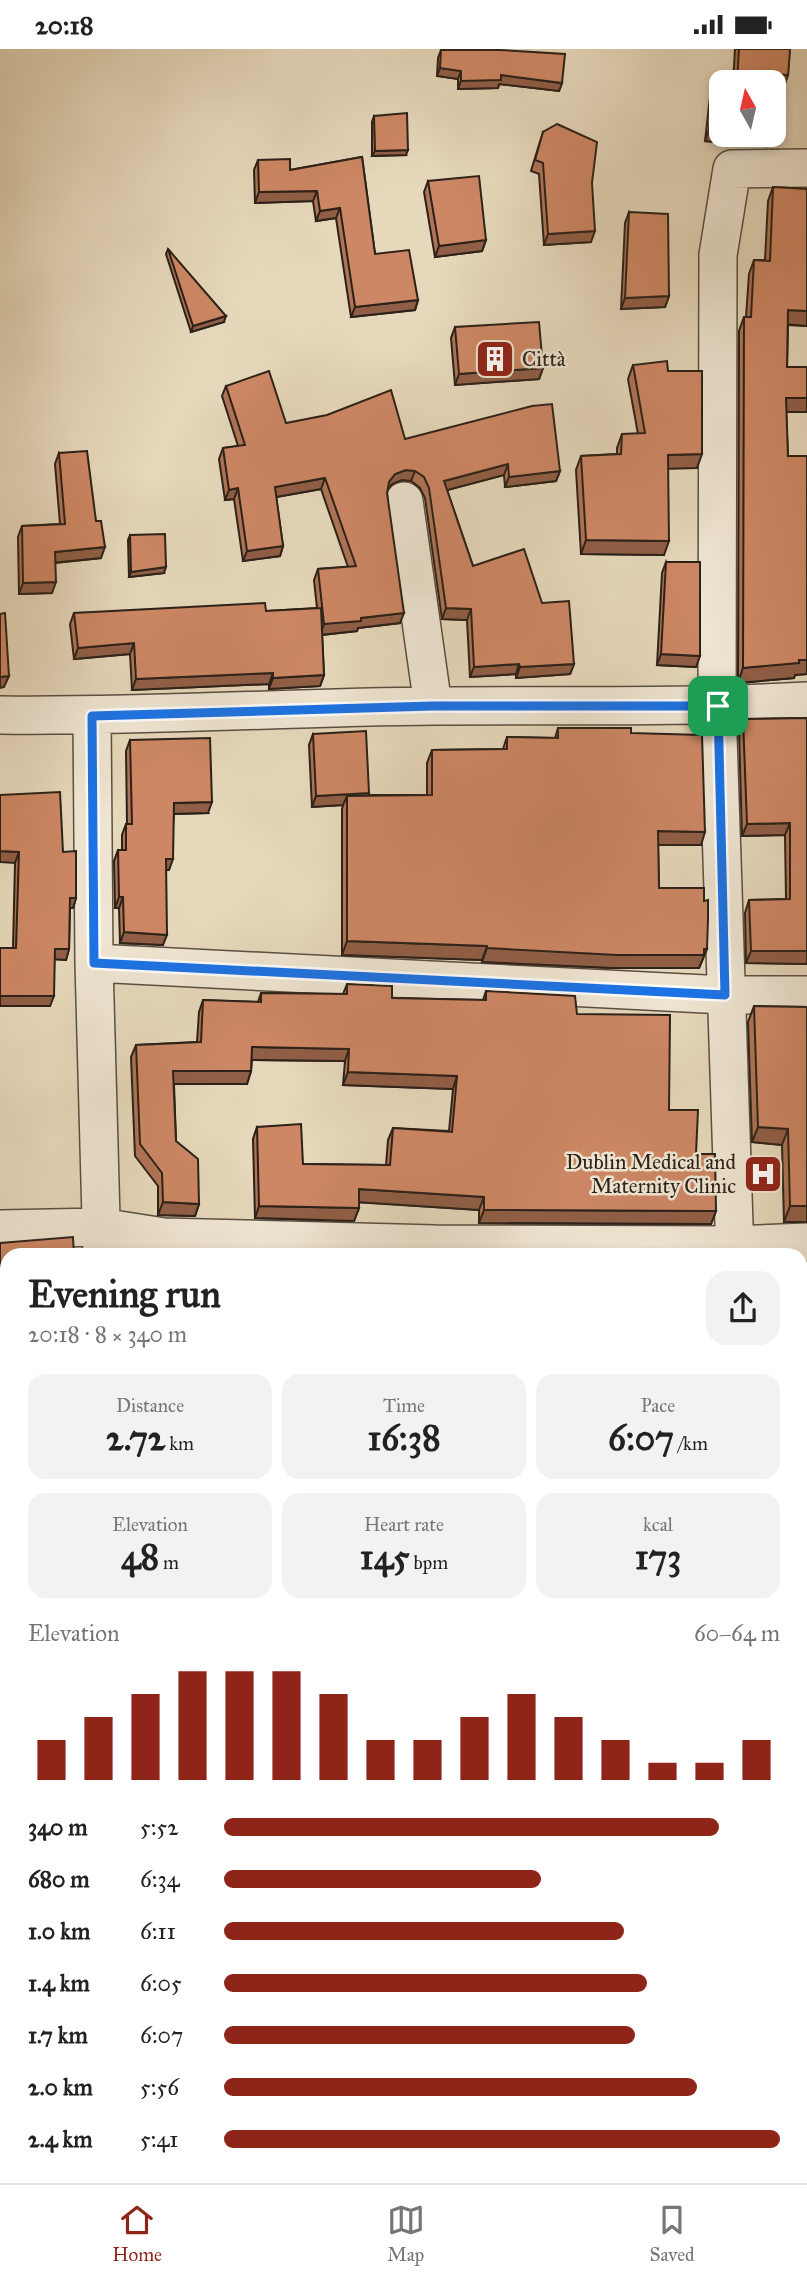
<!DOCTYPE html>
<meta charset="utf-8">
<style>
:root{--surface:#fff;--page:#f2f2f2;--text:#222;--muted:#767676;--line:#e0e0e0;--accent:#8f2418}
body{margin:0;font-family:"IM FELL Great Primer",serif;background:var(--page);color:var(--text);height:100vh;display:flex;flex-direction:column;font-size:26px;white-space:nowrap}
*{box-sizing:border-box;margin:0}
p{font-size:23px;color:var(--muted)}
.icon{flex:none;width:38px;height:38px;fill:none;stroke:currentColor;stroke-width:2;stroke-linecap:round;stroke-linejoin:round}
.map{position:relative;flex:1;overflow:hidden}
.panel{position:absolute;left:0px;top:1199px;width:808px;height:936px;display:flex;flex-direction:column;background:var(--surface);border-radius:21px 21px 0 0;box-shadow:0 4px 10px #0003}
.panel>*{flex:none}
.needle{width:46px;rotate:352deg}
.fabs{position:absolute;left:709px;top:21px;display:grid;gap:14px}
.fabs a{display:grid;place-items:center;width:77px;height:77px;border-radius:14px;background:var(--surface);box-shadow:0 4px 10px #0003;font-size:35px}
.pin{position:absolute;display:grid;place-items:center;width:60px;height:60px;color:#fff;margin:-30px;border-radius:14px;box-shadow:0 4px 10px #0006}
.round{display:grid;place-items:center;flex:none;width:74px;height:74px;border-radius:21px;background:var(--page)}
.summary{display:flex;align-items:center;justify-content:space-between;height:119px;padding:0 28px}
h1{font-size:38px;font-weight:700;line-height:52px}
.metrics{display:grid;grid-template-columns:repeat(3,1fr);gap:10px;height:119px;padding:7px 28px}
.metrics div{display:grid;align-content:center;border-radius:18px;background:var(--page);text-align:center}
.metrics b{font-size:35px;font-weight:700}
.metrics small{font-size:19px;font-weight:400}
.metrics p{font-size:19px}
.chart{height:196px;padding:14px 28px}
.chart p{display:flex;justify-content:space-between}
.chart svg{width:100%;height:126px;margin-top:7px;stroke:var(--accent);stroke-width:6}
ul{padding:0 28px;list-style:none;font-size:23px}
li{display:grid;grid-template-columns:112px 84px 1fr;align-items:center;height:52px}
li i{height:18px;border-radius:9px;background:var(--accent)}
.status{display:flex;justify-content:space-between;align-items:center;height:49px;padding:0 35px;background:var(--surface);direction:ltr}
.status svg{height:19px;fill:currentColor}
.dock{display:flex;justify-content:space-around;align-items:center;height:98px;border-top:2px solid var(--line);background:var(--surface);font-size:19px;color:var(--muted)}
.dock a{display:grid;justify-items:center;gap:4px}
.dock .selected{color:var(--accent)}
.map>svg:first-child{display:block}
.water{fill:#97b9b4;stroke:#6c7c76;stroke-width:2}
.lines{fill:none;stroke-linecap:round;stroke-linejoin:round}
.minor-casing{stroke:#5a4f42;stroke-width:40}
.minor{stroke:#efe6d3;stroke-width:37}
.wall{fill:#b07456;stroke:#2b2119;stroke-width:2}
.shaded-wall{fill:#905e46;stroke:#2b2119;stroke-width:2}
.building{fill:#cd8764;stroke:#2b2119;stroke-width:2}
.route-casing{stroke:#fff;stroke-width:14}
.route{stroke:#1a73e8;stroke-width:9}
.labels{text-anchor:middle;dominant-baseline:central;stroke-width:5;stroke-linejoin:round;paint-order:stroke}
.poi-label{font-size:21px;fill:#2b2119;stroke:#efe6d3;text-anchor:start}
</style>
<div class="status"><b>20:18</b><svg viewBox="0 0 49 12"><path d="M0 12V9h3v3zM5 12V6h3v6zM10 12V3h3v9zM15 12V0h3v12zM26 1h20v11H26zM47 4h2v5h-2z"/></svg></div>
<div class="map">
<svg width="807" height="2134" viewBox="0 0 807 2134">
<rect width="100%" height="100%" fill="#e6d8bb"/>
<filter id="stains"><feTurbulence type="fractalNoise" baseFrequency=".00286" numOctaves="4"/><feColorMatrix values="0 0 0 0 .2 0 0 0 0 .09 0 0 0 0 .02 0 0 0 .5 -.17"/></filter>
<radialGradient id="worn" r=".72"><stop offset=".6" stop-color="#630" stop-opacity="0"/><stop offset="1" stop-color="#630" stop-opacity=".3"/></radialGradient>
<path class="water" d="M0,1901L7,1902V2128H429L431,2134H0Z"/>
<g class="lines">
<g class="minor-casing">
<path id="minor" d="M404,452L433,657
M0,666C145,668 290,658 435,657C559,656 683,659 807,652
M92,667L94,914L102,1206
M94,914L725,946H807
M0,1180L100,1178L164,1188L435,1195L734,1196L807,1193
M735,1206L717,657L718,206L732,120L807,119
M0,1530H7
M802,1811H807
M802,2073L807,2085"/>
</g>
<use href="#minor" class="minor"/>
</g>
<path class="wall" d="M735,0H790L788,26L784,37L774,33H733Z
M441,1L562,34L559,42L499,35L498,39L458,40V30L437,27L438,9Z
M714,37L765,97L705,92L710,48Z
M374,67L406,106L372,107V73Z
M543,83L592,134L591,193L544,196L539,125L531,122Z
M362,108L375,205L418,251L415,261L351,268L336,169L316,172L313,152L255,154L254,121L258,111L290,121Z
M428,132L486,191L482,202L435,208L424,143Z
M773,138L807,140V277L788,276L786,363L788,407H807V625L795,626L794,629L738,634L739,282L744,268H746L749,225L754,211H765L768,152Z
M629,163L669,247L665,258L621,260L625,174Z
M168,200L224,273L191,283L166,205Z
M455,278L543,319L539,330L455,336L451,289Z
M633,316L668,322L697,419H668L664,506L581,505L576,421L581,407L617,405V399L622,385H638L628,330Z
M226,337L286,374L405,390L560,422L556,432L505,438L504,426L447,441L473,517L542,554L574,615L570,625L516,629V625L470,628L467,571L442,570L425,449L420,439L411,432L402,431L392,435L388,440L387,444L400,574L358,579L357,582L322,586L324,626L320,637L269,640V635L132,641L130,605L74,610L70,575L74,564L266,562L317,559L314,531L318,520L348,518L321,440L276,448L283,497L280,507L243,512L234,450L225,451L219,410L223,399L238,397L222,347Z
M59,404L96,472L101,509L55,514L52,544L19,545L18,488L22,477L60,475L55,415Z
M130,486L164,524L129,528L128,491Z
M666,513L696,618L657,616L662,524Z
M807,669V915L746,914L745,864L749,851L786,850L785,786L742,787L739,683L743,670Z
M558,679L631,684L701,796H658L659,839L707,900L699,919H612L482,913V911L342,906V760L343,756L312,758L309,696L313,685L368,746H427V714L432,701L503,700L507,688L555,689Z
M130,691L208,764L174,765L169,821H166L163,896L120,894L119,859H115L114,812L118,801H122V786L126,775H127L126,702Z
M0,746L63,803L76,849L73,859H70L69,900L66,911L54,910L50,957H0V899H13L15,814Z
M347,935L392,949L483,951L486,942L577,965L669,1061L696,1105L716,1162L711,1175L479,1174V1161L359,1153V1159L354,1172L255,1169L253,1090L257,1078L303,1115L386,1116L388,1091L393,1079L449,1082L453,1040L343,1036L345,1012L252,1011L251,1022L247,1035H174L176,1092L199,1155L195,1167L158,1166V1137L135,1107L131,1008L136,996L197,993L199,963L203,951L258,953L261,944L343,945Z
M754,957L807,958V1173H784L782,1096L752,1093L748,973Z
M807,1971V2005H806L802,1986V1973Z
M725,2128H795L785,2134H728Z"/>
<path class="shaded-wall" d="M440,19L461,22L458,30L437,27Z
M774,25L788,26L784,37L774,36Z
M501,26L562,34L559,42L499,35L498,39L458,40L461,32Z
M709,81L721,82V86H769L765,97L705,92Z
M408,101L406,106L372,107L375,102Z
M317,142L313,152L255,154L259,143Z
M340,159L336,169L316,172L320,162Z
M595,182L591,193L544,196L548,185Z
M486,191L482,202L435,208L439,197Z
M669,247L665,258L621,260L625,249Z
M418,251L415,261L351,268L355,258Z
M788,261L807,262V277L783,275Z
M226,267L224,273L191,283L193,277Z
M543,319L539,330L455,336L459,325Z
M786,349H807V363H781Z
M702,405L697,419L663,420L668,406Z
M508,415L504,426L440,443L444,432Z
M406,421L415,422L411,432L402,431L392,435L385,444L389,433L395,425Z
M560,422L556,432L505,438L509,428Z
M325,429L321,440L271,449L275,438Z
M238,439L234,450L225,451L229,441Z
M586,491L669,492L664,506L581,505Z
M283,497L280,507L243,512L247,502Z
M105,498L101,509L51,514L55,503Z
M166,518L164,524L129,528L131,523Z
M56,533L52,544L19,545L23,534Z
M446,559L471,560L467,571L442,570Z
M404,564L400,574L358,579L357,582L320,586L324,575L361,569Z
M134,594L130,605L74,610L78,599Z
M661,605L700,607L696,618L657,616Z
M799,611H807V625L795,626L794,629L738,634L743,619Z
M519,615L516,625L470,628L474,618Z
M574,615L570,625L516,629L520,618Z
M273,624L269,635L132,641L136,630Z
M324,626L320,637L269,640L273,629Z
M9,627L4,638L0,639V628Z
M369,744L365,755L347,747L343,756L312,758L316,747Z
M212,753L208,764L170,765L174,754Z
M790,774L785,786L742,787L747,775Z
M658,782L705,783L701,796H653Z
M0,802L19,803L15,814L0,813Z
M166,810H173L169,821H162Z
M119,848H123L119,859H115Z
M70,849H76L73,859H66Z
M124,883L167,886L163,896L120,894Z
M347,892L487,897L482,911L342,906Z
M487,899L704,900H707L699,919H612L482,913Z
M55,900H69L66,911L51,910Z
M751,902H807V915L746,914Z
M0,947H54L50,957H0Z
M252,998L349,1000L345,1012L248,1011Z
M173,1022H251L247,1035H168Z
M348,1023L457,1027L453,1040L343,1036Z
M758,1078L788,1080L782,1096L752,1093Z
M359,1140L484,1148L479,1161L355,1153Z
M163,1153L199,1155L195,1167L158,1166Z
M259,1157L359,1159L354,1172L255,1169Z
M790,1157H807V1173H784Z
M484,1161L716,1162L711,1175L479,1174Z
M0,1359H7V1373H0Z
M802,1663H807V1680H802Z
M0,1795H7V1813L0,1814Z
M802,1899H807V1909L802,1910Z
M781,2128H795L785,2134H771Z"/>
<path class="building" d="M739,0H790L788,26L774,25V36V33H737Z
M441,1H500L565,5L562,34L501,26V31L461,32V22L440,19Z
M714,37H721V82L709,81Z
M407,64L408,101L375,102L374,67Z
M557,75L597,93L592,134L595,182L548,185L543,114L535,111L543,83Z
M362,108L375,205L409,201L418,251L355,258L340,159L320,162L317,142L259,143L258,111L290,110V121Z
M479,127L486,191L439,197L428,132Z
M773,138L807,140V262L788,261L787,318H807V349H786L788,407H807V611H799V614L743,619L744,268H751L754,211L770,212Z
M629,163L668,165L669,247L625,249Z
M168,200L226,267L193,277Z
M539,273L543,319L459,325L455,278Z
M667,312L668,322H702V405L668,406L669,492L586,491L581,407L621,405L622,385L645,384L633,316Z
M269,322L286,374L327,366L391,341L405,390L532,357L552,355L560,422L509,428L508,415L444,432L473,517L524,500L542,554L569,552L574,615L520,618L519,615L474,618L471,560L446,559L429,439L424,428L415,422L406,421L395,425L389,433L387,444L404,564L361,569V572L324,575L318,520L356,517L325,429L275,438L283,497L247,502L238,439L229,441L223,399L245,396L226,337Z
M87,402L96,472H101L105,498L55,503L56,533L23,534L22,477L65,475L59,404Z
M165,485L166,518L131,523L130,486Z
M666,513H700V607L661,605Z
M265,554L266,562L321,559L324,626L273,629V624L136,630L134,594L78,599L74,564Z
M5,564L9,627L0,628V565Z
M807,669V902H751L749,851L790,850V774L747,775L743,670Z
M558,679H631V684L702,686L705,783L658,782L659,839H704V852L708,851V870L707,900H704V906H617L487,899V897L347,892V747L432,746V701L507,700V688L558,689Z
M366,682L369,744L316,747L313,685Z
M210,689L212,753L174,754L173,810H166L167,886L124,883L123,848H119L118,801H126V775H132L130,691Z
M60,743L63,803L76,802V849H70L69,900H55L54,947H0V899H16L19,803L0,802V746Z
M347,935L392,937V949L486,951V942L575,947L577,965L670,966L669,1061H698L696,1105H715L716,1162L484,1161V1148L359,1140V1159L259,1157L257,1078L301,1075L303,1115L390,1116L393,1079L452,1083L457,1027L348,1023L349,1000L252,998L251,1022H173L176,1092L198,1110L199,1155L163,1153L162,1124L140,1095L136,996L201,993L203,951L261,953V944L347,945Z
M754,957L807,958V1157H790L788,1080L758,1078Z
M73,1188L74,1206H7V1359H0V1194Z
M807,1421V1663H802V1422Z
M7,1545V1795H0V1546Z
M802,1832H807V1899H802Z
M807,1971V1996L802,1973Z
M735,2128H781L771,2134H739Z"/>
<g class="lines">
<g class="route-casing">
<path id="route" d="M433,657H718L725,946L94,914L92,667Z"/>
</g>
<use href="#route" class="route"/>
</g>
<defs>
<g id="building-square" transform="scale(2.0125)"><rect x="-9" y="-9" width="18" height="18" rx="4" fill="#8f2418" stroke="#efe6d3"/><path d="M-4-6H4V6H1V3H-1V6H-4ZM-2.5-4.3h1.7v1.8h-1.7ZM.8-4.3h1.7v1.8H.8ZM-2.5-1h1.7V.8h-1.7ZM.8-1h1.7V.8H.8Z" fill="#fff"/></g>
<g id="hospital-square" transform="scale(2.0125)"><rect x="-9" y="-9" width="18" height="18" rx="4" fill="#8f2418" stroke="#efe6d3"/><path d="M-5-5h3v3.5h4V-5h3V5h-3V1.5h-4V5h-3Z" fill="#fff"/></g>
</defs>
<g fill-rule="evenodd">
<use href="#building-square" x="495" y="310"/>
<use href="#hospital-square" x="763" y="1125"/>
</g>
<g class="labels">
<g class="poi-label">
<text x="522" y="310">Città</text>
<text x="736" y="1113" text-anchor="end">Dublin Medical and<tspan x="736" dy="24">Maternity Clinic</tspan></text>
</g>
</g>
<rect width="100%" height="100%" filter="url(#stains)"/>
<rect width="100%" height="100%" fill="url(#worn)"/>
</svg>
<div class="fabs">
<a><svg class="needle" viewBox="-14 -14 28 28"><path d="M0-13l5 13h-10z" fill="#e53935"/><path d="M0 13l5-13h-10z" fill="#767676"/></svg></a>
</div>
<div class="pin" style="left:718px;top:657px;background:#1e9e55"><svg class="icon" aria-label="arrive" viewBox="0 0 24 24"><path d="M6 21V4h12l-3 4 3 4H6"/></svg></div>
<section class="panel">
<div class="summary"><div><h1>Evening run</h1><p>20:18 · 8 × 340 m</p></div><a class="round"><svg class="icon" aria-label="share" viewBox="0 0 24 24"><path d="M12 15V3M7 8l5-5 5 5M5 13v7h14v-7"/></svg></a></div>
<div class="metrics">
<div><p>Distance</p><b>2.72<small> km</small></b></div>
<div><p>Time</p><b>16:38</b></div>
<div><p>Pace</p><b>6:07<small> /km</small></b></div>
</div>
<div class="metrics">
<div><p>Elevation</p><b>48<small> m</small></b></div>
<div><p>Heart rate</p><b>145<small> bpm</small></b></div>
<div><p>kcal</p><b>173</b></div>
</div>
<div class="chart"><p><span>Elevation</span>60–64 m</p>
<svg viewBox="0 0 160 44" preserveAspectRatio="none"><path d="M5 44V30M15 44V22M25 44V14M35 44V6M45 44V6M55 44V6M65 44V14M75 44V30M85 44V30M95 44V22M105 44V14M115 44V22M125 44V30M135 44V38M145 44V38M155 44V30"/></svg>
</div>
<ul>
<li><b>340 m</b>5:52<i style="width:89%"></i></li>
<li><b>680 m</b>6:34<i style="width:57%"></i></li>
<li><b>1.0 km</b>6:11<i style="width:72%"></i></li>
<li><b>1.4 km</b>6:05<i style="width:76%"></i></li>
<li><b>1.7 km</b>6:07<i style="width:74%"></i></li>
<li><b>2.0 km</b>5:56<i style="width:85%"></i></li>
<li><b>2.4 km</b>5:41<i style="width:100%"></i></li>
</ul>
</section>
</div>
<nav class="dock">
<a class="selected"><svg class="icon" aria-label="home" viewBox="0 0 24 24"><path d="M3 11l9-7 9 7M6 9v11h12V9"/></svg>Home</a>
<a><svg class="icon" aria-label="map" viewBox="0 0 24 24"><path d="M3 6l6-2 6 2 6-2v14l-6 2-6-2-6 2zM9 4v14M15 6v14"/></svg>Map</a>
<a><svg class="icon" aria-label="saved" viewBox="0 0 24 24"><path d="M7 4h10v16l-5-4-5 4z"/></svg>Saved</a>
</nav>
